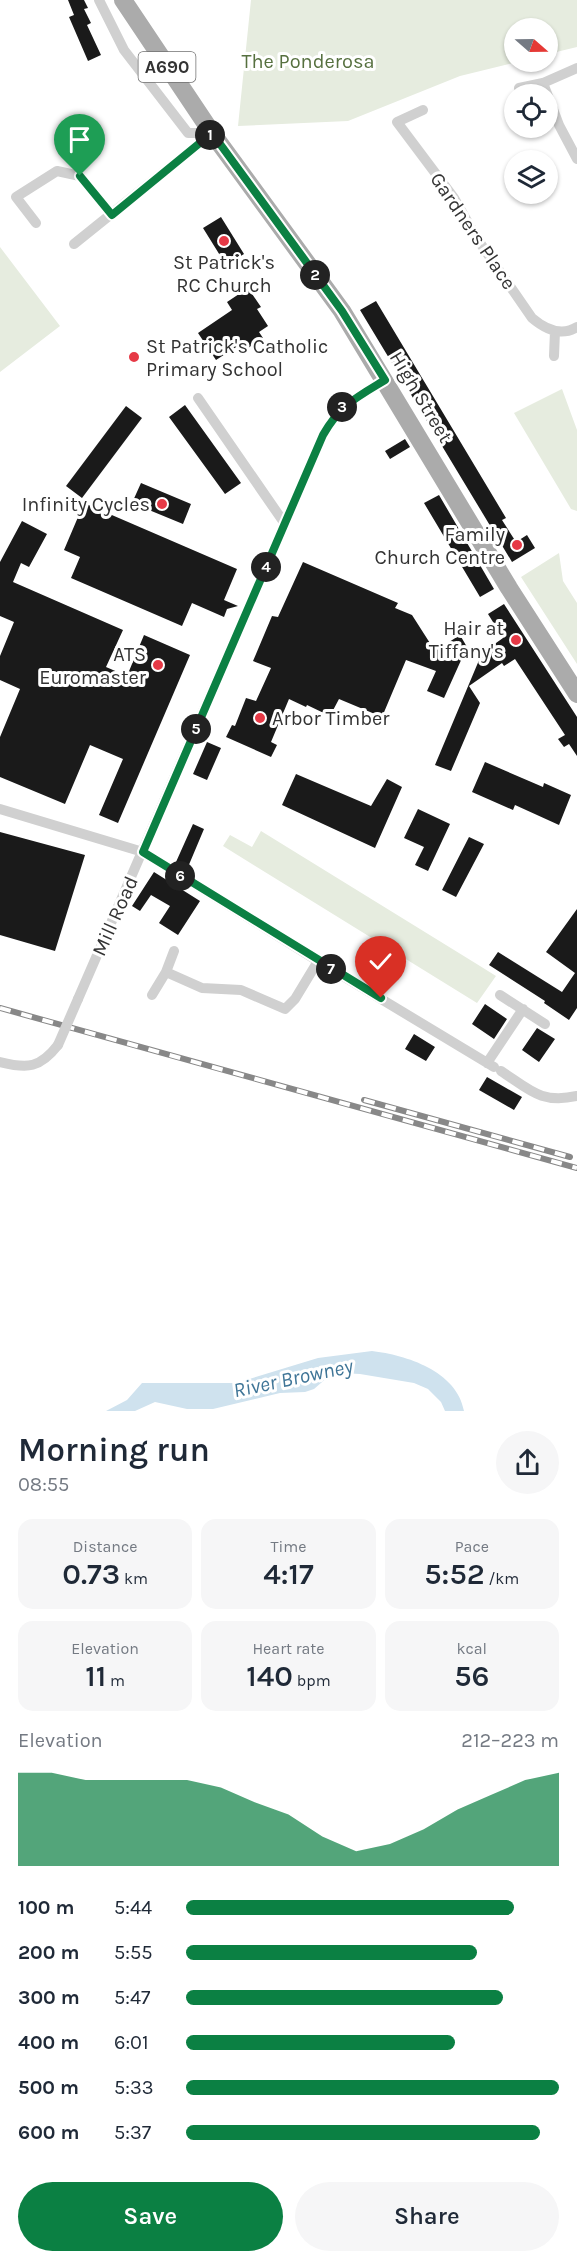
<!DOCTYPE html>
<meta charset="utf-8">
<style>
:root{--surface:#fff;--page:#f6f6f7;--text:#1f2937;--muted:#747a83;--accent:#0b8043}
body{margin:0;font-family:Karla,sans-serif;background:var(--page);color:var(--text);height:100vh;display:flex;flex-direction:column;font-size:22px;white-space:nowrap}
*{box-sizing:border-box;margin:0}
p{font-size:20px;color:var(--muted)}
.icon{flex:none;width:33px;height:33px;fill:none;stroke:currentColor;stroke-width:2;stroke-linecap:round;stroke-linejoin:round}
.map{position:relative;height:1411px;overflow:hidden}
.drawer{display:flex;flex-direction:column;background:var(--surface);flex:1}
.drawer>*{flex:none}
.needle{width:39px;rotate:110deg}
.fabs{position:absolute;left:504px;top:18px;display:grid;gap:12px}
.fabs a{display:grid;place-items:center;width:54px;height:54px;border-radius:50%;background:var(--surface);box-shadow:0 2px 4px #0004;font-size:30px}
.pin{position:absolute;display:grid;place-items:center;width:51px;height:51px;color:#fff;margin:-62px -26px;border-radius:50% 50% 50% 0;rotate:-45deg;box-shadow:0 0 6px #0007}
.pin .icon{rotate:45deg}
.km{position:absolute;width:30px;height:30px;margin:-15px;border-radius:50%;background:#222;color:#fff;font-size:16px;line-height:30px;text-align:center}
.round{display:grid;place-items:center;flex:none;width:63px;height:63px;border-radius:32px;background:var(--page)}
.head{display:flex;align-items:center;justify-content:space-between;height:102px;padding:0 18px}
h1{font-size:33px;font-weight:600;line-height:45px}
.metrics{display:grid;grid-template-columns:repeat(3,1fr);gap:9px;height:102px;padding:6px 18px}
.metrics div{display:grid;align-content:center;border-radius:15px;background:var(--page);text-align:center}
.metrics b{font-size:30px;font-weight:600}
.metrics small{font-size:16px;font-weight:400}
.metrics p{font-size:16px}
.chart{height:168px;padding:12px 18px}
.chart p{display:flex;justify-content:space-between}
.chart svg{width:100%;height:108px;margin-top:6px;fill:var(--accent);opacity:.7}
.button{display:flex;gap:12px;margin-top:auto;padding:12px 18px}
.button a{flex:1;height:69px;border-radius:36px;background:var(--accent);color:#fff;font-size:24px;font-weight:600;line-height:69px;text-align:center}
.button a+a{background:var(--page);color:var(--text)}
ul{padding:0 18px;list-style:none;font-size:20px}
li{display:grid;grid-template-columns:96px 72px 1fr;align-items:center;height:45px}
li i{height:15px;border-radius:8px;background:var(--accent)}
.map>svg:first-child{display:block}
.green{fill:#e6ecdf}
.water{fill:#cfe2ee}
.building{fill:#1a1a1a}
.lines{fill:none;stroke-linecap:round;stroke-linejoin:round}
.minor{stroke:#d0d0d0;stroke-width:10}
.primary{stroke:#ababab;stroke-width:18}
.rail-casing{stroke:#888;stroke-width:6}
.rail{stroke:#fff;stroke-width:4;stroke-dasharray:11;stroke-linecap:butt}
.minor-bridge{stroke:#d0d0d0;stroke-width:10}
.route-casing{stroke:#fff;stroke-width:12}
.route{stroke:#0b8043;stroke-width:8}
.poi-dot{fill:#e63946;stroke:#fff;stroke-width:2}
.labels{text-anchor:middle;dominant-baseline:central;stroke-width:6;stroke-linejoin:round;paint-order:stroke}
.shield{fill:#fff;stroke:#707070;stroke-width:1.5}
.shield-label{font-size:18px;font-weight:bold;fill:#333}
.park-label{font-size:20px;fill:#56703f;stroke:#fff}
.street-label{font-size:20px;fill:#333;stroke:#fff}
.poi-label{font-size:20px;fill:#333;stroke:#fff;text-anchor:end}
.water-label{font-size:21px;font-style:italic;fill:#3f7597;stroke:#fff}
</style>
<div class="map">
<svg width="577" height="1411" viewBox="0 0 577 1411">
<rect width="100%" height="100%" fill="#fff"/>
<path class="green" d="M251,0H577V47L548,54V28H514V62H517L460,76L348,121L238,126Z
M0,247L60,326L0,372Z
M562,389L577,430V511L571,509L514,413Z
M559,553L563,581L577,603V664L521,577Z
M261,831L480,966L496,976L477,1003L223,846L230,835L252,847Z"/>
<path class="water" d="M372,1351C406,1355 457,1371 464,1411H445L441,1402L428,1389L414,1383L360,1374L341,1373L329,1376L314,1389L305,1392L280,1393L213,1409H187L155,1402L135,1411H106L127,1400L142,1383H236L318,1358Z"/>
<path class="building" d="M68,0H84L88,8L84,9L91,23L87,25L101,55L88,61L69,17L74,15Z
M221,217L244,254L226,265L203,228Z
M248,288L261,307L257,309L268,326L259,332L263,338L248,348L244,342L216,360L198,333L232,310L227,302Z
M376,301L506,518L502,520L516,542L527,535L535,548L512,562L360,310Z
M185,405L241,483L225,494L169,417Z
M126,406L142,418L82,498L66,486Z
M405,439L410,447L390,459L385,451Z
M141,483L191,504L183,524L132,503Z
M439,495L494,589L480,597L424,503Z
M84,503L237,569L224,600L238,606L227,609L224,617L192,603L182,626L71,578L80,557L64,550Z
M22,521L47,534L29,567L21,563L13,582L123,630L106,667L127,676L144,635L190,655L118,823L99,815L123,759L90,745L65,804L0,777V737L20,689L0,680V656L14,622L0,616V562Z
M303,562L398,603L395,608L412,615L435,651L460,635L467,647L444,698L427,691L436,671L406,660L382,717L339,699L330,716L307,705L306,707L289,699L271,742L277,745L271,757L226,737L232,725L235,726L246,698L256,701L271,668L253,661L272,616L278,617Z
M504,604L577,717V756L569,744L564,747L558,739L565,735L515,659L504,666L502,663L469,686L480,703L451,771L435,765L482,653L503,638L488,614Z
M207,742L221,748L207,780L193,774Z
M485,762L543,787L544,783L571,795L559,825L515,805L513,810L472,792Z
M296,774L371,806L387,779L402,787L375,848L282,805Z
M418,809L450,824L428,871L415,865L424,847L404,838Z
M193,824L204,829L188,867L176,862Z
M0,832L85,855L55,951L0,935Z
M469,837L484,844L456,897L442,890Z
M154,872L200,901L178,935L159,923L170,906L151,895L140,911L132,906Z
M577,909V1008L569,1020L544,1003L545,1001L489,965L498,952L562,992L575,973L546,952Z
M485,1004L507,1019L494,1039L472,1024Z
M537,1028L555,1039L539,1062L522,1050Z
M414,1034L435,1047L426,1061L405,1049Z
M487,1077L522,1097L514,1110L479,1090Z"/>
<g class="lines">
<path class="minor" d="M99,0L124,50L188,133H212
M543,83L559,125L577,159
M519,88L543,83L577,68
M423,110L397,122L454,198L476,237L532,318C545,329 561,337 577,327
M36,223L16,197L57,171L80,176L112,215
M74,244L212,133
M554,356L555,331
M198,398L285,524
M0,809L143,852L318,961L494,1067
M166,972L202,988L241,990L285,1009L295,999L318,961
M152,995L166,972L174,951
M500,995L545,1024
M78,999L323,435C340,405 357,397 385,380
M0,1062C28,1069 40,1068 58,1045
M487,1063L523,1009
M501,1071C530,1090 541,1104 577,1096"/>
<path class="primary" d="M123,0L212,133L342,311L509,588L577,694"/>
<g class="rail-casing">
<path id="rail" d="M0,1008L577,1168
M364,1100L570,1157"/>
</g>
<use href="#rail" class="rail"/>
<path class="minor-bridge" d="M58,1045L78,999"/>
</g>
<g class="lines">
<g class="route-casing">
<path id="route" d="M80,176L112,215L212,133L342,311L385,380C357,397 340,405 323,435L143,852L381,998"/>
</g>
<use href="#route" class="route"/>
</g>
<g class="poi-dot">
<circle cx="224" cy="241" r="6"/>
<circle cx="134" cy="357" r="6"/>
<circle cx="162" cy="504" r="6"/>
<circle cx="517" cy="545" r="6"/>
<circle cx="516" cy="640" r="6"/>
<circle cx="158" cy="665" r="6"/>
<circle cx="260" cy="718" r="6"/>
</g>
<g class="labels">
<rect class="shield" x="138.5" y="52" width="57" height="30" rx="4.5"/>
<g class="shield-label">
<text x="167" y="67">A690</text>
</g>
<g class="park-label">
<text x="308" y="61">The Ponderosa</text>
</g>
<g class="street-label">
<text transform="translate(473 231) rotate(56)">Gardners Place</text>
<text transform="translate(421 397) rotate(59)">High Street</text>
<text transform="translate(115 916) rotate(-66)">Mill Road</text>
</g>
<g class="poi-label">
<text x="224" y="262" text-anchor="middle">St Patrick's<tspan x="224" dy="23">RC Church</tspan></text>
<text x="146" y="346" text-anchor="start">St Patrick's Catholic<tspan x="146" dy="23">Primary School</tspan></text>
<text x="150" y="504">Infinity Cycles</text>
<text x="505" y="534">Family<tspan x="505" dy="23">Church Centre</tspan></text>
<text x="504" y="628">Hair at<tspan x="504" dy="23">Tiffany's</tspan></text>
<text x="146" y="654">ATS<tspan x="146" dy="23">Euromaster</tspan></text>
<text x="272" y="718" text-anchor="start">Arbor Timber</text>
</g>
<g class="water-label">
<text transform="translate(293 1378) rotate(-12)">River Browney</text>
</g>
</g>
</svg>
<div class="fabs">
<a><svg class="needle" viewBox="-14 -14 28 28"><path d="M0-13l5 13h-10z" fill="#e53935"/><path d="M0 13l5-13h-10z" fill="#747a83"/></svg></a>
<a><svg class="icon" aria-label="locate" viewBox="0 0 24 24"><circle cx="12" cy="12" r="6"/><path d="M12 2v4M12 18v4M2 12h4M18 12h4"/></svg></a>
<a><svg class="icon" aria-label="layers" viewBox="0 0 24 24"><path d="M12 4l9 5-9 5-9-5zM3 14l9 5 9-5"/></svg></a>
</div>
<div class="pin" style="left:80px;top:176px;background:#1e9e55"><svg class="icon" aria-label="arrive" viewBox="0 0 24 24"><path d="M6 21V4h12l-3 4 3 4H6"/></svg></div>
<div class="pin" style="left:381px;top:998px;background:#d93025"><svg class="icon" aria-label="check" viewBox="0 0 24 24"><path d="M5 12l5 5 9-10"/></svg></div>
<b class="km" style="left:210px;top:135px">1</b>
<b class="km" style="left:315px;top:275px">2</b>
<b class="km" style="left:342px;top:407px">3</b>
<b class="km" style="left:266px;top:567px">4</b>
<b class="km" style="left:196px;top:729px">5</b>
<b class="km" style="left:180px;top:876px">6</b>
<b class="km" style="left:331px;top:969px">7</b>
</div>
<section class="drawer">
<div class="head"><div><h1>Morning run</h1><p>08:55</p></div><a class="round"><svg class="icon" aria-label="share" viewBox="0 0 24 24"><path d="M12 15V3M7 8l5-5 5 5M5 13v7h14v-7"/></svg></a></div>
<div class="metrics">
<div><p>Distance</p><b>0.73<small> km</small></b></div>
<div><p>Time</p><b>4:17</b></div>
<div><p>Pace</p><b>5:52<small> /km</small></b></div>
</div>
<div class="metrics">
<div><p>Elevation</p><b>11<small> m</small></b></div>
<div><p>Heart rate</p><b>140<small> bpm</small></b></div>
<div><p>kcal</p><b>56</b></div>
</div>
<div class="chart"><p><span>Elevation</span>212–223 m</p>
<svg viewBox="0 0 160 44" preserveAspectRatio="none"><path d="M0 44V6L10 6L20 9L30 9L40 9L50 9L60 12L70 18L80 23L90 32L100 38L110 35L120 29L130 21L140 15L150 9L160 6V44z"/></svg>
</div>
<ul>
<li><b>100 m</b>5:44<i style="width:88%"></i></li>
<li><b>200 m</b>5:55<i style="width:78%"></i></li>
<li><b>300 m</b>5:47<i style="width:85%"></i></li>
<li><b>400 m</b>6:01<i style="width:72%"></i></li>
<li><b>500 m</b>5:33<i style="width:100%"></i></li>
<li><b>600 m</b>5:37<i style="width:95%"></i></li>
</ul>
<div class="button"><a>Save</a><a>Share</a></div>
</section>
